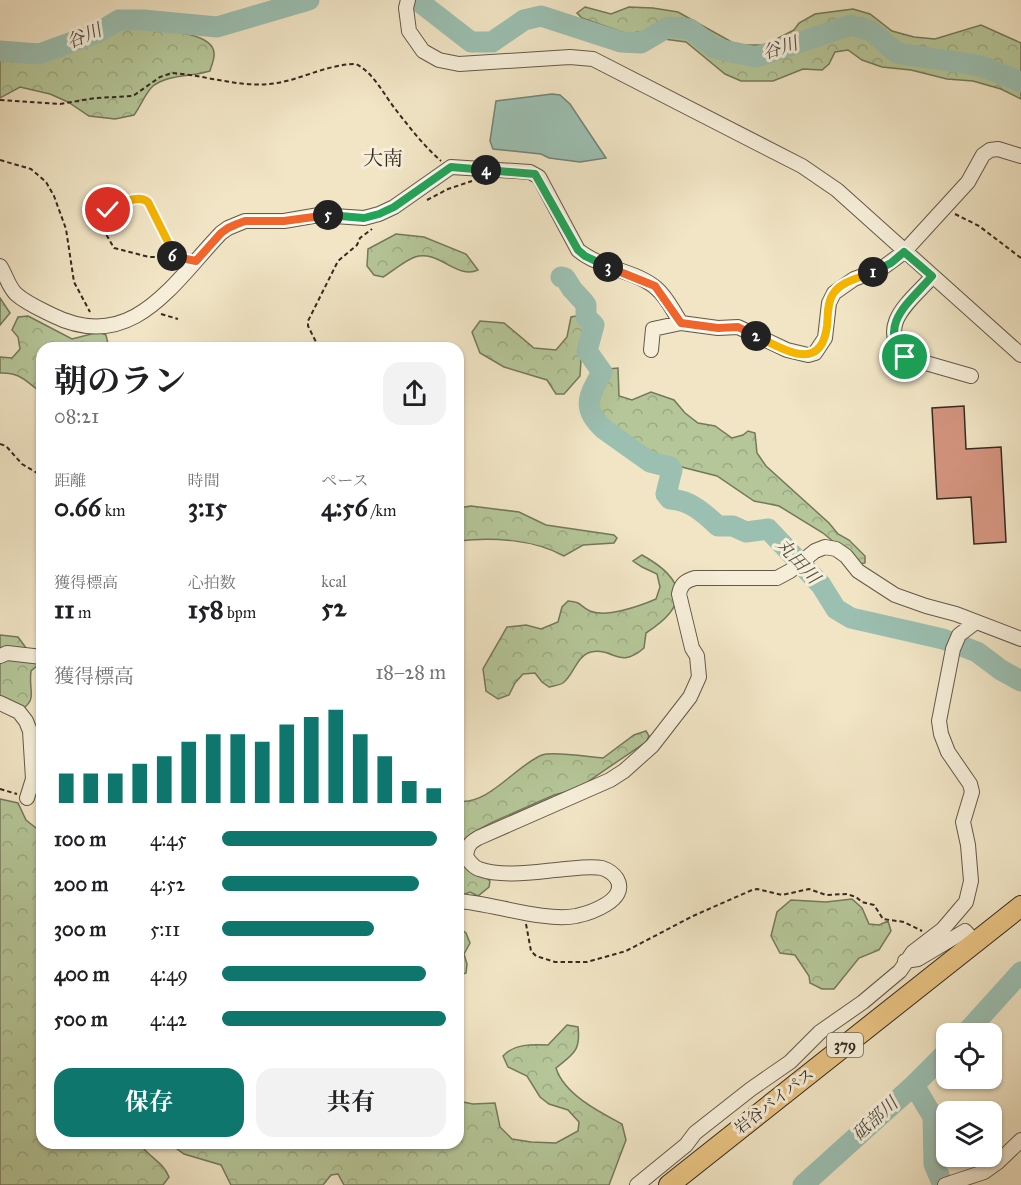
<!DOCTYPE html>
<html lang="ja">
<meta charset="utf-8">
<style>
:root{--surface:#fff;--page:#f2f2f2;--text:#202124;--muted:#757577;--accent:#0f766e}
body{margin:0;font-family:"IM FELL Great Primer","Noto Serif JP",serif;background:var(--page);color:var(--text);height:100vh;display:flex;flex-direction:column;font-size:22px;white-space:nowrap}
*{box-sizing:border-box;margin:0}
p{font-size:20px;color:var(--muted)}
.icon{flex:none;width:33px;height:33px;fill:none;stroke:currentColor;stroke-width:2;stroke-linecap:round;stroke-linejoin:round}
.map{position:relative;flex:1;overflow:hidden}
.drawer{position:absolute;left:36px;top:342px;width:428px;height:807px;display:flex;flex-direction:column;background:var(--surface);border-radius:18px;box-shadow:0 2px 4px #0004}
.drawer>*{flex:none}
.buttons{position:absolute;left:936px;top:1023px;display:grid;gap:12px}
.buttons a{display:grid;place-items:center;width:66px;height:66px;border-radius:12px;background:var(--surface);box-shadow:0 2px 4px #0004;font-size:30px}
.pin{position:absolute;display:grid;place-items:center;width:51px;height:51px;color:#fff;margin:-26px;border:3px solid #fff;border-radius:50%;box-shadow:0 2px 6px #0007}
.km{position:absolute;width:30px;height:30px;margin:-15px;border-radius:50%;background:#222;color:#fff;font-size:16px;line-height:30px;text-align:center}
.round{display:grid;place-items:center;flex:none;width:63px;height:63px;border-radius:18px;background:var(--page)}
.head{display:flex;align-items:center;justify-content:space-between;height:102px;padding:0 18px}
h1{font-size:33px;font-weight:700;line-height:45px}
.stats{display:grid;grid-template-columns:repeat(3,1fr);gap:9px;height:102px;padding:6px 18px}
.stats div{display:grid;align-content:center}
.stats b{font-size:26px;font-weight:700}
.stats small{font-size:16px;font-weight:400}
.stats p{font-size:16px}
.chart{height:168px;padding:12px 18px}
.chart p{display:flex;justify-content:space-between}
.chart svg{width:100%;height:108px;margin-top:6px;stroke:var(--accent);stroke-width:6}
.button{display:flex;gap:12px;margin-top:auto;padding:12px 18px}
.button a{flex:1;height:69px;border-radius:18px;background:var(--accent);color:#fff;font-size:24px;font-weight:700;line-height:69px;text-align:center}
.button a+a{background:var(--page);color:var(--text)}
ul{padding:0 18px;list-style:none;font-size:20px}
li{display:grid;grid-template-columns:96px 72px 1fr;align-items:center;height:45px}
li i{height:15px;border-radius:8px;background:var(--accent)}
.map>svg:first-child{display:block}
.forest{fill:url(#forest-crowns);stroke:#74785c;stroke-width:1.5}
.water{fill:#9bbfb1;stroke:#728377;stroke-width:1.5}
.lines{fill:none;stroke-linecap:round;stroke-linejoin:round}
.river{stroke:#9bbfb1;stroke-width:21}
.building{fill:#d4947f;stroke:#342a21;stroke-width:1.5}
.minor-casing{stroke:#63594a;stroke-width:16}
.highway-casing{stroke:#342a21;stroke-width:22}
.path{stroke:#342a21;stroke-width:2;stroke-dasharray:4.5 3;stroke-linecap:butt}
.minor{stroke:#f6eed9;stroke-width:14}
.highway{stroke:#e8c282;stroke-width:20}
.split-1-casing{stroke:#fff;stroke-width:12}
.split-2-casing{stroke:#fff;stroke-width:12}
.split-3-casing{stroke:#fff;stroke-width:12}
.split-4-casing{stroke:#fff;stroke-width:12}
.split-5-casing{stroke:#fff;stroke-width:12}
.split-6-casing{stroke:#fff;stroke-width:12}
.split-7-casing{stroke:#fff;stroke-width:12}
.split-1{stroke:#22a559;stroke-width:8}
.split-2{stroke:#f5b400;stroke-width:8}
.split-3{stroke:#f0652b;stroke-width:8}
.split-4{stroke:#22a559;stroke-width:8}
.split-5{stroke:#22a559;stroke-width:8}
.split-6{stroke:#f0652b;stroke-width:8}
.split-7{stroke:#f5b400;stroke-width:8}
.labels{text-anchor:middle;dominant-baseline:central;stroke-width:6;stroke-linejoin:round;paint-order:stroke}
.shield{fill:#f6eed9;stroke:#6e6558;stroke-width:1.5}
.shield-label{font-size:15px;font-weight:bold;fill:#342a21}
.street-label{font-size:16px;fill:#342a21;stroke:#f6eed9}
.water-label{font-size:18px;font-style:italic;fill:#4e4f45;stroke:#f6eed9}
.quarter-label{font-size:20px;fill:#342a21;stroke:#f6eed9}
</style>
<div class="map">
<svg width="1021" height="1185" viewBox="0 0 1021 1185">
<defs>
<pattern id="forest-crowns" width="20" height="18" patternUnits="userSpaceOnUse" patternTransform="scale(1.5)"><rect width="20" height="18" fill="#b5c698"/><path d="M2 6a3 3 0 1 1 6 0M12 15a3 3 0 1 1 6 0" fill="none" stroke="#9caa83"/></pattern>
</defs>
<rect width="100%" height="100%" fill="#f1e5c5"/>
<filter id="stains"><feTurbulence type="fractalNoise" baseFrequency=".00333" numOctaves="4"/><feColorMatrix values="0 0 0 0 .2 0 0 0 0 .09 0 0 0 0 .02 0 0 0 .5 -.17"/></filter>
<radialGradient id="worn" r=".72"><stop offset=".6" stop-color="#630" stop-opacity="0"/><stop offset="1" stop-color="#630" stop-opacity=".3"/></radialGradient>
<path class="forest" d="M585,7L611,14L629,7L653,8L678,12L737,45H765L794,30L799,23L815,14L853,9L870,14L892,31L914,37L935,39L981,25L1021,43V99L1001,89L973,81L947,79L911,70L882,67L862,60L848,50L835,52L829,64L822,70L803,69L773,81H741L725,74L686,42L627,34L582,18L577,13Z
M138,27C156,30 213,31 214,53C215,59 211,66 210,71C192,77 168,74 153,86C146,92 140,107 134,115L115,119L89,116L68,102L50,94L20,87L0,98V57L33,60L60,53L98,40L119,29Z
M396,234L424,237L466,254L478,270C457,280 438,249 415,257C404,261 393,271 383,277L374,275L367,266L368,249Z
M0,298L10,313L0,325Z
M582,315C585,324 589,333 582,342L580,376L564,394H556L547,380L504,367L480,353L472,332L480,321L504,323L534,348L556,350L567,337L571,317Z
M28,316L72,339L99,332L106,335L109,348H42V393C26,382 21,372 0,373V357L12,358L20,349L18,337L12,330L18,317Z
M618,368L619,396L632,400L651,392L674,400L685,413L698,423L715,426L732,438L743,435L748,431L755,433L757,453L766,466L829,523L838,534L849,540L865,556V563L860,564L823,533L779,506L754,501L717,476L654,460L622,438L606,429L594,407L592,396L608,369Z
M471,506L519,512L546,525L614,535L617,538L614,543L583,545L564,556C533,539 492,537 458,541V508Z
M642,555C687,580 690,605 646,633L644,648C619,670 613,647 591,652C576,656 574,675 563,683C560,685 553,686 549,687L542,682L535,673L523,674L515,683L509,695L498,699L486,691L483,669L507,627L526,625L541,629L558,622L562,607L568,601C583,602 579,606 590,611C606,618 640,606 656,599L660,587L657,574L642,567L633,561Z
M0,635L18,637L29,652L42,651V665H38L31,671C28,696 40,698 16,714L0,709Z
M646,731L649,736L646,742L577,789L554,795L493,822L476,831L466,839L479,872L490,881L489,887L478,896L470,892L460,896L458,904V801C488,806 515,766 542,755C553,751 589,757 603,758L634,735Z
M0,799L18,803L26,820L36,828L42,826V1143H146L144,1149C154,1160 163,1163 169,1177L163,1185H0Z
M852,899L862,908L869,924L879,925L888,921L891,931L879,950L859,958L834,989H822L810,983L809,976L795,955L780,953L771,936L777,912L791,900L826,902Z
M458,927L466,933L470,943L464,954L467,964L466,973L458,976Z
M567,1025L578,1027C581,1051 573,1054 556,1068C564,1094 599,1112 622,1124L626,1140L609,1185H344L338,1174L331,1175L323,1185H231L221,1165L184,1154L169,1143H458V1101L473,1104L495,1103L500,1127L512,1139L531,1142L556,1143L578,1131L579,1122L568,1110L549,1104L540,1097L527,1076L508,1067L503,1056C514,1044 532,1044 548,1045Z"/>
<path class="water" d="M552,94L560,95L570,104L606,158L580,162L549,158L541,154L493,149L490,141L496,101Z"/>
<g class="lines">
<path class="river" d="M417,0L471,42H492L524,20L541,16L621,42L641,43L668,27L690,29L714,48L756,57L851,25L871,31L897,53L981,66L1021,82
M0,51L39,54L97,33L119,20H143L217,27L309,0
M561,277L565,278L572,289L583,301L586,305V317L594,325L587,351L602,372C589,396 580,408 605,430L650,462L670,467L672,470L666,494L670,499C690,500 704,513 718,526H733L746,532L768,529L821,585L836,609L851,618L943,639L977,652L1001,670L1021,681
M965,1034L1021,972
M914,1085L933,1117L934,1164L943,1185
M803,1185L914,1085L946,1053"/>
</g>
<path class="building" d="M964,406L966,449L1001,447L1006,542L974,544L971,497L937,499L932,408Z"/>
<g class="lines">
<g class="minor-casing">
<path id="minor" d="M408,0L406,8L409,31L423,51L439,60L459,64L570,57L593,59L802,166L837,190L1021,355
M0,266C6,275 8,286 16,294C26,303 40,309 52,315C132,355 173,283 221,233L228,228L245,221H284L319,215L364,218L379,214L394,207L451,167L530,172L539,177L578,250C601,269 637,271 656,288C667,297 673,311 681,323L718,328L738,327L787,350L808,355L815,353L825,338L829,303L834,293L854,279L881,269L904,252L968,182L983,155L990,150L998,149L1021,156
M932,277C911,301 876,324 905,357L971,376
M651,350L653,329L681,323
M0,656L7,653L42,657
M0,703L19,712L26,721L30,731L33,779L27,798
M458,901C491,903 544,922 576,916C590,913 629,900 617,879C614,874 608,870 602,868C591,866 577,868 566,869C540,871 504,878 479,869C473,867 470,862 466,857C467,847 469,843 478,838L610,780L624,771L652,746L690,697L699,677L697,656L692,648L679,594C681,584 685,581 695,578H777L790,571L815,551L825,547L836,549L846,556L858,571L895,595L926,606L956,614L1021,639
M905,961L918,959L965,931L975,942
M637,1185L686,1145L695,1133L751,1089L790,1062L820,1032L863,1002L900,971L913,952L943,929L966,902L971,881L968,845L963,822L972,792L970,784L948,752L941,734L939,721L953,649L959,635L976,622
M945,1185L984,1172L998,1162L1021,1140"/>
</g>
<g class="highway-casing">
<path id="highway" d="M669,1185L1021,906"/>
</g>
<path class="path" d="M0,100L60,104L96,98L133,96L160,77L172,73C204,75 237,87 269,84C297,82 326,64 356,64C374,73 384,95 396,110C410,128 424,146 441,161
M0,160L31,169L46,182L54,196L66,229L74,282L90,312
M427,200L448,189L472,181
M955,214L979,226L1021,258
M172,256V250L148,203C138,194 109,208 98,214L99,222L114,248L149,257H181
M161,314L178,319
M319,348L308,326V321L338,261L357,245L360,238L372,229
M0,444L6,446L22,464L42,476
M0,789L17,794
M526,924L531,951L536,956L555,962H587L626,951L693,916L752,890L757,889L782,895L809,889L826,895L847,894L856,897L862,902L874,905L883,919L904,922L922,931"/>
<use href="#minor" class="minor"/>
<use href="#highway" class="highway"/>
</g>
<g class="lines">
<g class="split-1-casing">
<path id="split-1" d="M873,272L891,263L904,252L932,276C911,301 876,325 905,357"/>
</g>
<g class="split-2-casing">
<path id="split-2" d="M756,336C784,349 821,374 827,326C828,316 827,303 833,294C841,281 860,278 873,272"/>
</g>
<g class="split-3-casing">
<path id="split-3" d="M608,267L655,286L681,323L718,328L738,327L756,336"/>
</g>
<g class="split-4-casing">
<path id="split-4" d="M486,170L535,174L578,250L585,256L608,267"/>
</g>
<g class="split-5-casing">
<path id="split-5" d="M328,215L364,218L379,214L394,207L451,167L486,170"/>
</g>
<g class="split-6-casing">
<path id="split-6" d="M172,256L196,261L221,233L228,228L237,224L245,221H284L328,215"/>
</g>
<g class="split-7-casing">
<path id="split-7" d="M108,210C118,204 138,194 148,202L172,250V256"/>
</g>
<use href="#split-1" class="split-1"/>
<use href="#split-2" class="split-2"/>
<use href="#split-3" class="split-3"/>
<use href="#split-4" class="split-4"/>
<use href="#split-5" class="split-5"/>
<use href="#split-6" class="split-6"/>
<use href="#split-7" class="split-7"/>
</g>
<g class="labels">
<rect class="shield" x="827" y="1033" width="36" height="24" rx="4.5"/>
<g class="shield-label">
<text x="845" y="1045">379</text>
</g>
<g class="street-label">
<text transform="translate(774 1101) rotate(-38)">岩谷バイパス</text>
</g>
<g class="water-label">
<text transform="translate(84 36) rotate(-23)">谷川</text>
<text transform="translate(780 48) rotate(-18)">谷川</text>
<text transform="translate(798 561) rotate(47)">丸田川</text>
<text transform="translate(875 1119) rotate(-43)">砥部川</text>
</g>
<g class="quarter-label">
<text x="383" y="158">大南</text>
</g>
</g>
<rect width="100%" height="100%" filter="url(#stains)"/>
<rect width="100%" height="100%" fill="url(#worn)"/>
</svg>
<div class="buttons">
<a><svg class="icon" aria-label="locate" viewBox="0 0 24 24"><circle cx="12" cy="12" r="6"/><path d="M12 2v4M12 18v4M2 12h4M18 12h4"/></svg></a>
<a><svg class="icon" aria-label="layers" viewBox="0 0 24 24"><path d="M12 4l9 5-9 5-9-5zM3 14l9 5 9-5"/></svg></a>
</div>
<div class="pin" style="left:905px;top:357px;background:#1e9e55"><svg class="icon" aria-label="arrive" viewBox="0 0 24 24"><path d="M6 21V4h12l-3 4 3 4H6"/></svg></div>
<div class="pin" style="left:108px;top:210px;background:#d93025"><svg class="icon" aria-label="check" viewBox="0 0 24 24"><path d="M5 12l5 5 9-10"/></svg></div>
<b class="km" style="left:873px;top:272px">1</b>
<b class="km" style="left:756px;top:336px">2</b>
<b class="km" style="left:608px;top:267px">3</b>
<b class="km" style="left:486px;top:170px">4</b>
<b class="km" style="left:328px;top:215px">5</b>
<b class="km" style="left:172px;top:256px">6</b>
<section class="drawer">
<div class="head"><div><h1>朝のラン</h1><p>08:21</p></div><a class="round"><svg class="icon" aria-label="share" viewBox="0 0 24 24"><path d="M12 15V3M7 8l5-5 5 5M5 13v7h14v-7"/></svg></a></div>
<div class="stats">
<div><p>距離</p><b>0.66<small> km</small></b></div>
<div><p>時間</p><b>3:15</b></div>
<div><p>ペース</p><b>4:56<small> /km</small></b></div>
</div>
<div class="stats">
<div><p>獲得標高</p><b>11<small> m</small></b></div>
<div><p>心拍数</p><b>158<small> bpm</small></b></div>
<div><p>kcal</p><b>52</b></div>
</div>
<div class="chart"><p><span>獲得標高</span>18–28 m</p>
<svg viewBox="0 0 160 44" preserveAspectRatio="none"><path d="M5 44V32M15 44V32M25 44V32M35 44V28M45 44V25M55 44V19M65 44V16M75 44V16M85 44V19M95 44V12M105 44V9M115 44V6M125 44V16M135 44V25M145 44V35M155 44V38"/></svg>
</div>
<ul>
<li><b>100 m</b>4:45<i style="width:96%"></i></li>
<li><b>200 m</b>4:52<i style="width:88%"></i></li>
<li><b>300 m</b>5:11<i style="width:68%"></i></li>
<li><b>400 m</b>4:49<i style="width:91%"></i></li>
<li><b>500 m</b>4:42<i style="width:100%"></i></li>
</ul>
<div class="button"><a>保存</a><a>共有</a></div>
</section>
</div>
